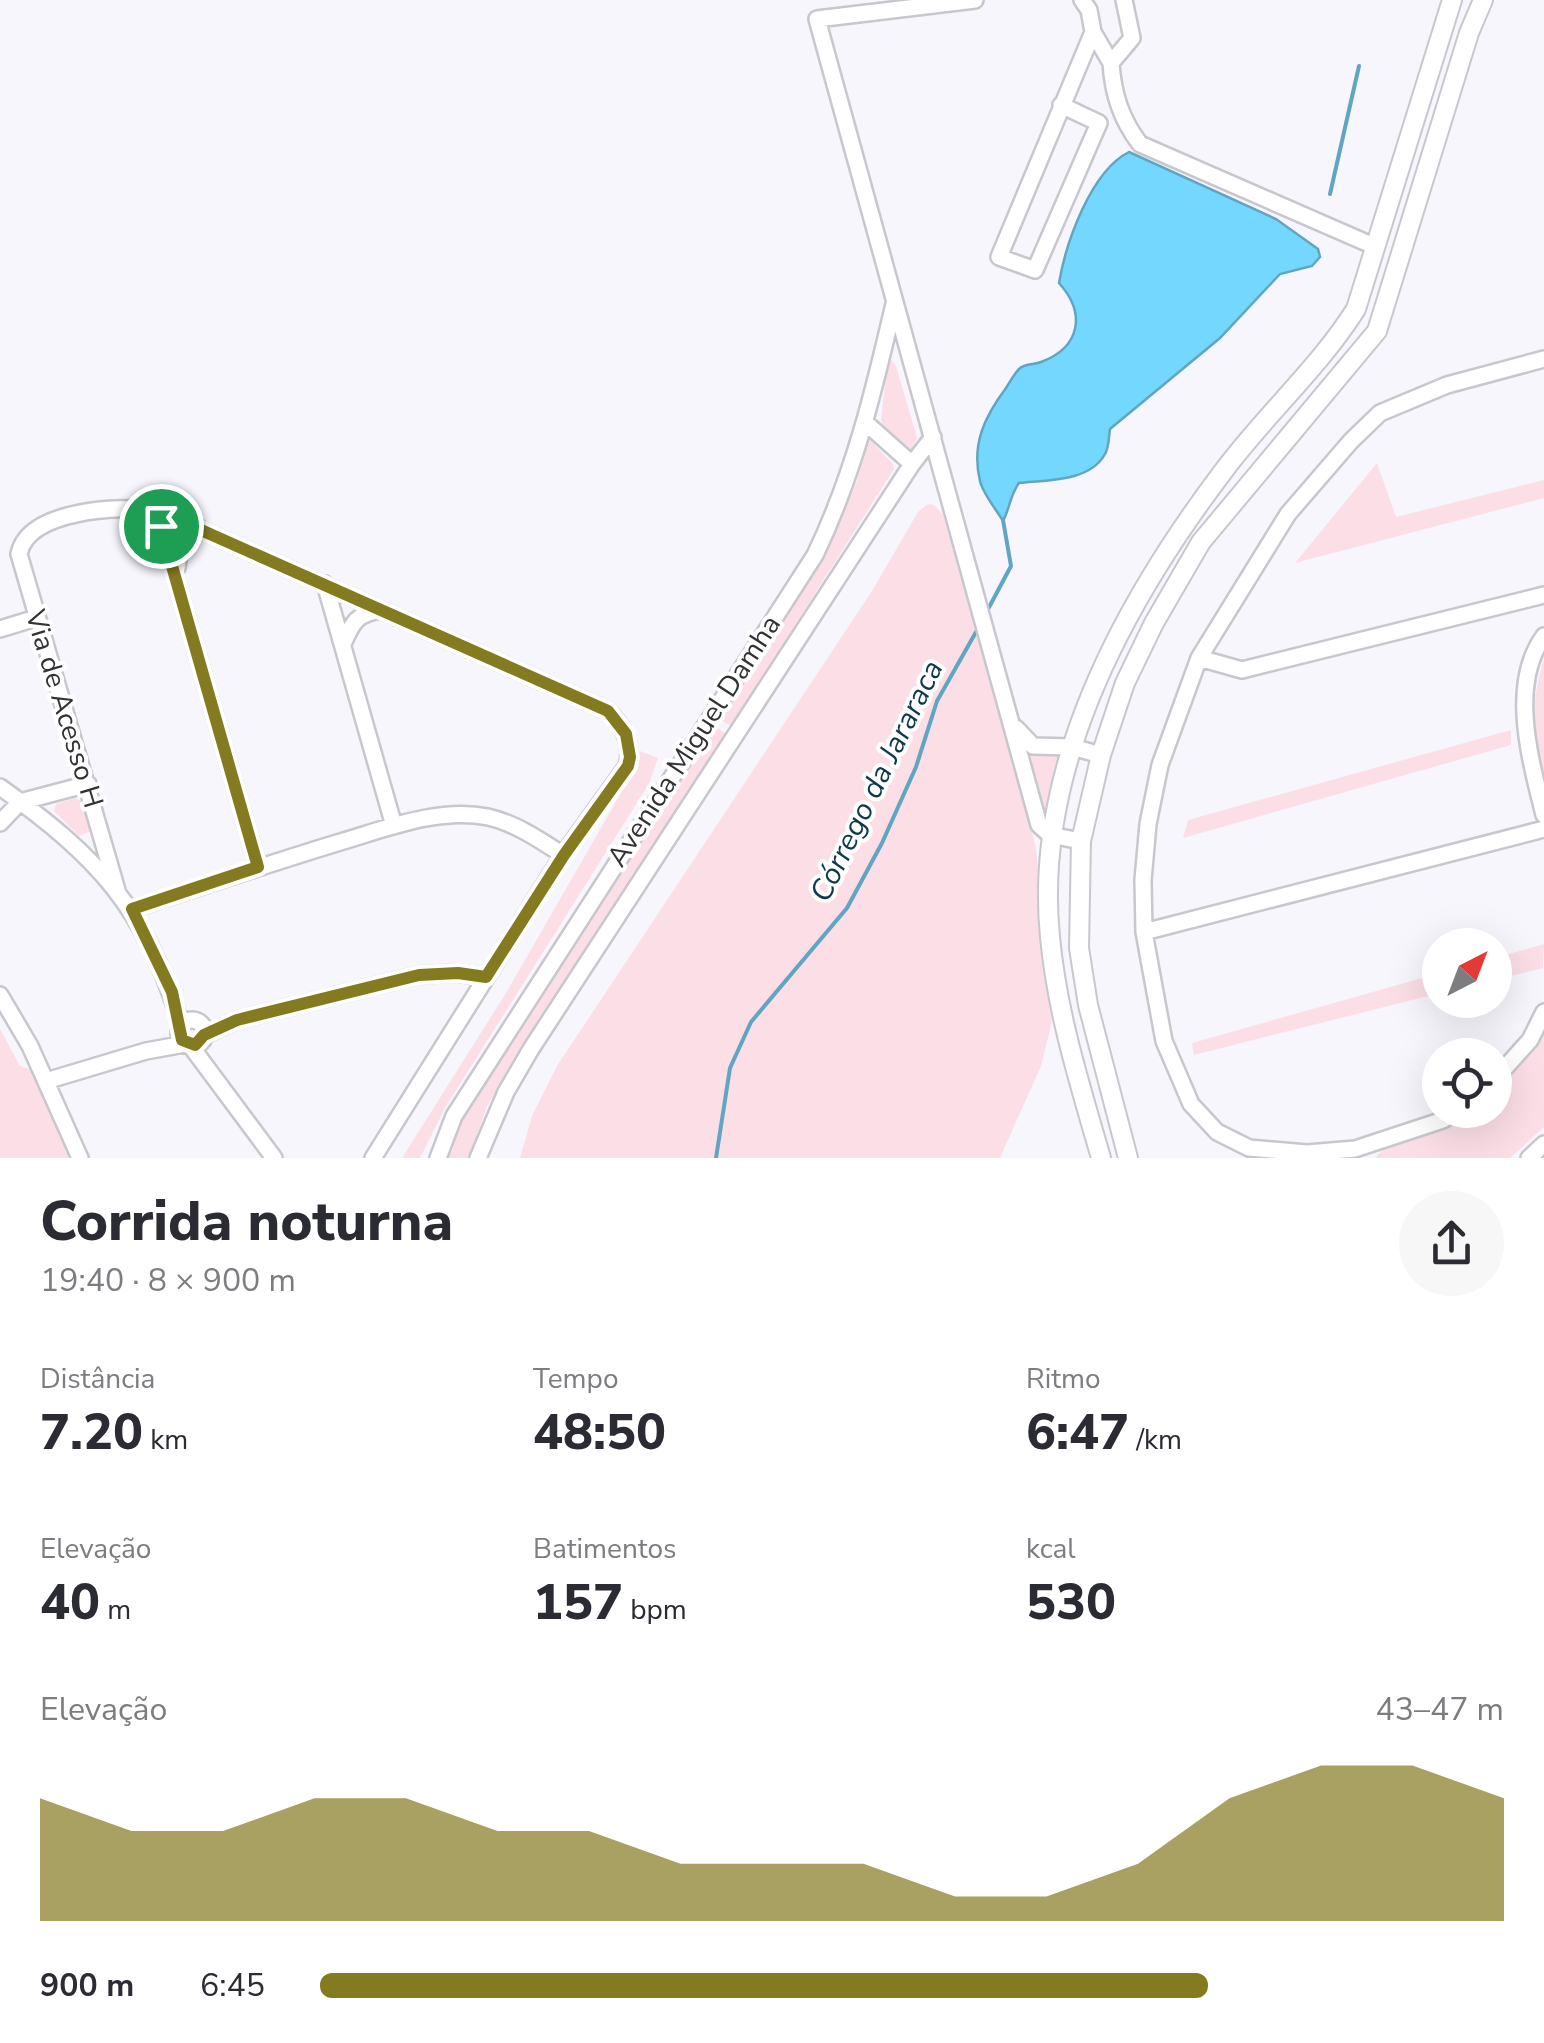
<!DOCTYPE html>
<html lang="pt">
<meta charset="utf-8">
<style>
:root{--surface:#fff;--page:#f7f7f7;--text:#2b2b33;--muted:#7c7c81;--accent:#847a20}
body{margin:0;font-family:"Nunito Sans",sans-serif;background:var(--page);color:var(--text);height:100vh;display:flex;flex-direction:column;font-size:38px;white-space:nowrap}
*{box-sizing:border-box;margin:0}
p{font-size:32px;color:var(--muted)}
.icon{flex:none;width:55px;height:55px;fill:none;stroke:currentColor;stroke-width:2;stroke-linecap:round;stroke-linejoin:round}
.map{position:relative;height:1158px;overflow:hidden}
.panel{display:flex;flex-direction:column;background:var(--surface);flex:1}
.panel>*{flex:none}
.needle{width:65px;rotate:42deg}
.tools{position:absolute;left:1422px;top:928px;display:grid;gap:20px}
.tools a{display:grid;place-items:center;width:90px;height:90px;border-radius:50%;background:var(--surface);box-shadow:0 10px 40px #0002;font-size:50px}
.pin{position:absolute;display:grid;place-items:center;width:85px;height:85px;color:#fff;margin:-42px;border:5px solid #fff;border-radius:50%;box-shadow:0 2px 10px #0007}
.round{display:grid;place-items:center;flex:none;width:105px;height:105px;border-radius:52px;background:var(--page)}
.headline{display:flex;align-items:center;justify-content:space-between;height:170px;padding:0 40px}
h1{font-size:55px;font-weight:800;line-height:75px}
.metrics{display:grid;grid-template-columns:repeat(3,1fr);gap:15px;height:170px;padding:10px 40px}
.metrics div{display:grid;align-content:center}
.metrics b{font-size:50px;font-weight:800}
.metrics small{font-size:28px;font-weight:400}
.metrics p{font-size:28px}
.chart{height:280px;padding:20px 40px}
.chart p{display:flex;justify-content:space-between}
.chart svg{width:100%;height:180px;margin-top:10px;fill:var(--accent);opacity:.7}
ul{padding:0 40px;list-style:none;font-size:32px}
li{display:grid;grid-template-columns:160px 120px 1fr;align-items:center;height:75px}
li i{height:25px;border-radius:12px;background:var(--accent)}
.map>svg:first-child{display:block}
.green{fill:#fcdee6}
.water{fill:#74d7fd;stroke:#60a5c1;stroke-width:2.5}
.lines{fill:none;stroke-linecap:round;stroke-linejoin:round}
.stream{stroke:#60a5c1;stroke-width:4}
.minor-casing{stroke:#c8c7ce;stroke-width:20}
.tertiary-casing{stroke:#c8c7ce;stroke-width:22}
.minor{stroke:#fff;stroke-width:15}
.tertiary{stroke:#fff;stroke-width:18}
.route-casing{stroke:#fff;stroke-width:20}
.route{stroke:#847a20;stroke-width:12}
.labels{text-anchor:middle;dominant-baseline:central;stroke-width:8;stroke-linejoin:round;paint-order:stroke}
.street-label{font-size:28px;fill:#323134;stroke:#fff}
.water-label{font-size:30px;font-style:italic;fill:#0c3a49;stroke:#fff}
</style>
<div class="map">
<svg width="1544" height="1158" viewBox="0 0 1544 1158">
<rect width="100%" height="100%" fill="#f7f6fd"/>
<path class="green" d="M888,356L896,366L916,434L917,439L909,453L886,435L881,420Z
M869,439L893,464L894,469L731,726L719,719L829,544L857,481Z
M1377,463L1396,517L1544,480V498L1295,563Z
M928,504L934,505L943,515L1036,848L1052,1021L1041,1066L1000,1158H520L532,1116L557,1066L872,591L918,512Z
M1544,659V771C1530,733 1532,697 1544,659Z
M716,727L726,734L509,1068L487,1106L469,1158H445L459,1127L497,1062Z
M1511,730V745L1183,838L1188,820Z
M1027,749L1058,753L1061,758L1046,822L1041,819L1025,756Z
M637,750L658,758L649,784L446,1106L420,1158H402L506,993L632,774Z
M75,798L82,802L92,831L79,836L54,811L56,804Z
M1544,944L1543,968L1495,980V958Z
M1440,973V993L1194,1055L1192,1043Z
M1544,1028V1127L1510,1158H1375L1383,1150L1426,1135L1469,1110H1495V1090L1525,1058Z
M0,1029L20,1066L32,1070L70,1158H0Z"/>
<path class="water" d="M1129,152L1276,219L1318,249L1320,257L1312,266L1280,274L1220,338L1110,429C1109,435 1109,448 1105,454C1090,482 1046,480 1019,483C1010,495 1010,508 1003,521C996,509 983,494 980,481C971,444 985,416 1006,388C1010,382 1014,374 1019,369C1025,363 1034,365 1041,362C1081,347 1086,313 1059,283C1066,242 1091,171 1129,152Z"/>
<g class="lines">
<path class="stream" d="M1330,194L1359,66
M986,613L1011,566L1003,520
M716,1158L730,1068L751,1022L847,908L882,843L916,767L937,701L976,632"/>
<g class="minor-casing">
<path id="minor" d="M975,0L817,19L1039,825L1050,835L1081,841
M1082,0L1089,10L1093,32L1111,63
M1124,0L1132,38L1111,63C1113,94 1121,119 1140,144L1376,247
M1061,105L1099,123L1035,270L999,257L1093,32
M866,423L912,464
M156,510L258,867
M177,568L180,546L186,533L199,528
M325,584L394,826
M0,629L36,618
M1544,636C1508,685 1531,762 1544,815
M343,644C352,623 357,613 381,610
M1199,658L1242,670L1544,595
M1016,728L1033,746L1072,747L1101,755
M0,787C97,856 147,909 181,1026
M0,823L20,802L88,784
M117,890L19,554C28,509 120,506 156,510L608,711C624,727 633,744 627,766L563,855L373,1158
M132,909C200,887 268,864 337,843C385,829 438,807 488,817C515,823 540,840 563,855
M1144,932L1544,829
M0,995L30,1046L80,1158
M179 1033a13 13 0 1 1 26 0a13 13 0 1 1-26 0Z
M205,1035L237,1020L419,975L457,973L486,977
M190,1045L274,1158
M1495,1079L1530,1040L1544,1012
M46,1081L146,1051L185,1044
M1457,1110L1443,1120L1355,1149L1307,1153L1249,1148L1217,1132L1191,1104L1164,1041L1144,932L1143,880L1148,824L1160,765L1199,658L1288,514L1351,441L1380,413L1447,385L1544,359
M438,1158L454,1116L815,555C854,474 874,390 894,304
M478,1158L506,1092L531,1049L912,464L933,437
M1529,1158L1544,1144"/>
</g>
<g class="tertiary-casing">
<path id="tertiary" d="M1101,1158C1080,1085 1057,1013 1050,937C1033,768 1123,604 1222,473C1264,416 1318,369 1356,309L1452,0
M1128,1158L1088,1005L1079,948L1081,841L1101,755L1125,683L1154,623L1201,542L1377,331L1469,33L1483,0"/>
</g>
<use href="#minor" class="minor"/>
<use href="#tertiary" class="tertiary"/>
</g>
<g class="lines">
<g class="route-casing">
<path id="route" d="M156,510L608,711L626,734L630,757L628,766L564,855L486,977L458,973L419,975L237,1020L204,1035L195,1045L182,1040L172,992L132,909L258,867Z"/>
</g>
<use href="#route" class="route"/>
</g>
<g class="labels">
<g class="street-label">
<text transform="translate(64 709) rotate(73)">Via de Acesso H</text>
<text transform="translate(694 741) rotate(-57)">Avenida Miguel Damha</text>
</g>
<g class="water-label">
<text transform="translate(877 781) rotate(-64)">Córrego da Jararaca</text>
</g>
</g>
</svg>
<div class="tools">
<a><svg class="needle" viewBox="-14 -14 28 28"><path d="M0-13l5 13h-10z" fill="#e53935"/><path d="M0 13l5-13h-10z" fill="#7c7c81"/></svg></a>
<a><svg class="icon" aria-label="locate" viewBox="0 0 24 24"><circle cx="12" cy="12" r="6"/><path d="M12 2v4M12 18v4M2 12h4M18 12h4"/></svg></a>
</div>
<div class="pin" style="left:161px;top:526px;background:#1e9e55"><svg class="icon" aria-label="arrive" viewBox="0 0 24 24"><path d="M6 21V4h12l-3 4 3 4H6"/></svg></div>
</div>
<section class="panel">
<div class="headline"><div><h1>Corrida noturna</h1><p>19:40 · 8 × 900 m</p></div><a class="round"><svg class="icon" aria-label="share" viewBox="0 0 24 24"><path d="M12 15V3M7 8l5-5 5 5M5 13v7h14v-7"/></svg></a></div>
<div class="metrics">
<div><p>Distância</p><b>7.20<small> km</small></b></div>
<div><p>Tempo</p><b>48:50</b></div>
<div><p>Ritmo</p><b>6:47<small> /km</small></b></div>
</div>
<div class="metrics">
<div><p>Elevação</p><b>40<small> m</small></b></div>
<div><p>Batimentos</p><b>157<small> bpm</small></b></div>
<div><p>kcal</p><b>530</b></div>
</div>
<div class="chart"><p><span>Elevação</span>43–47 m</p>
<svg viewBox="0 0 160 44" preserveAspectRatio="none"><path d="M0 44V14L10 22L20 22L30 14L40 14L50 22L60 22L70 30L80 30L90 30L100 38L110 38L120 30L130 14L140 6L150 6L160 14V44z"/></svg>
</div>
<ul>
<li><b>900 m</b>6:45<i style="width:75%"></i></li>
</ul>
</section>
